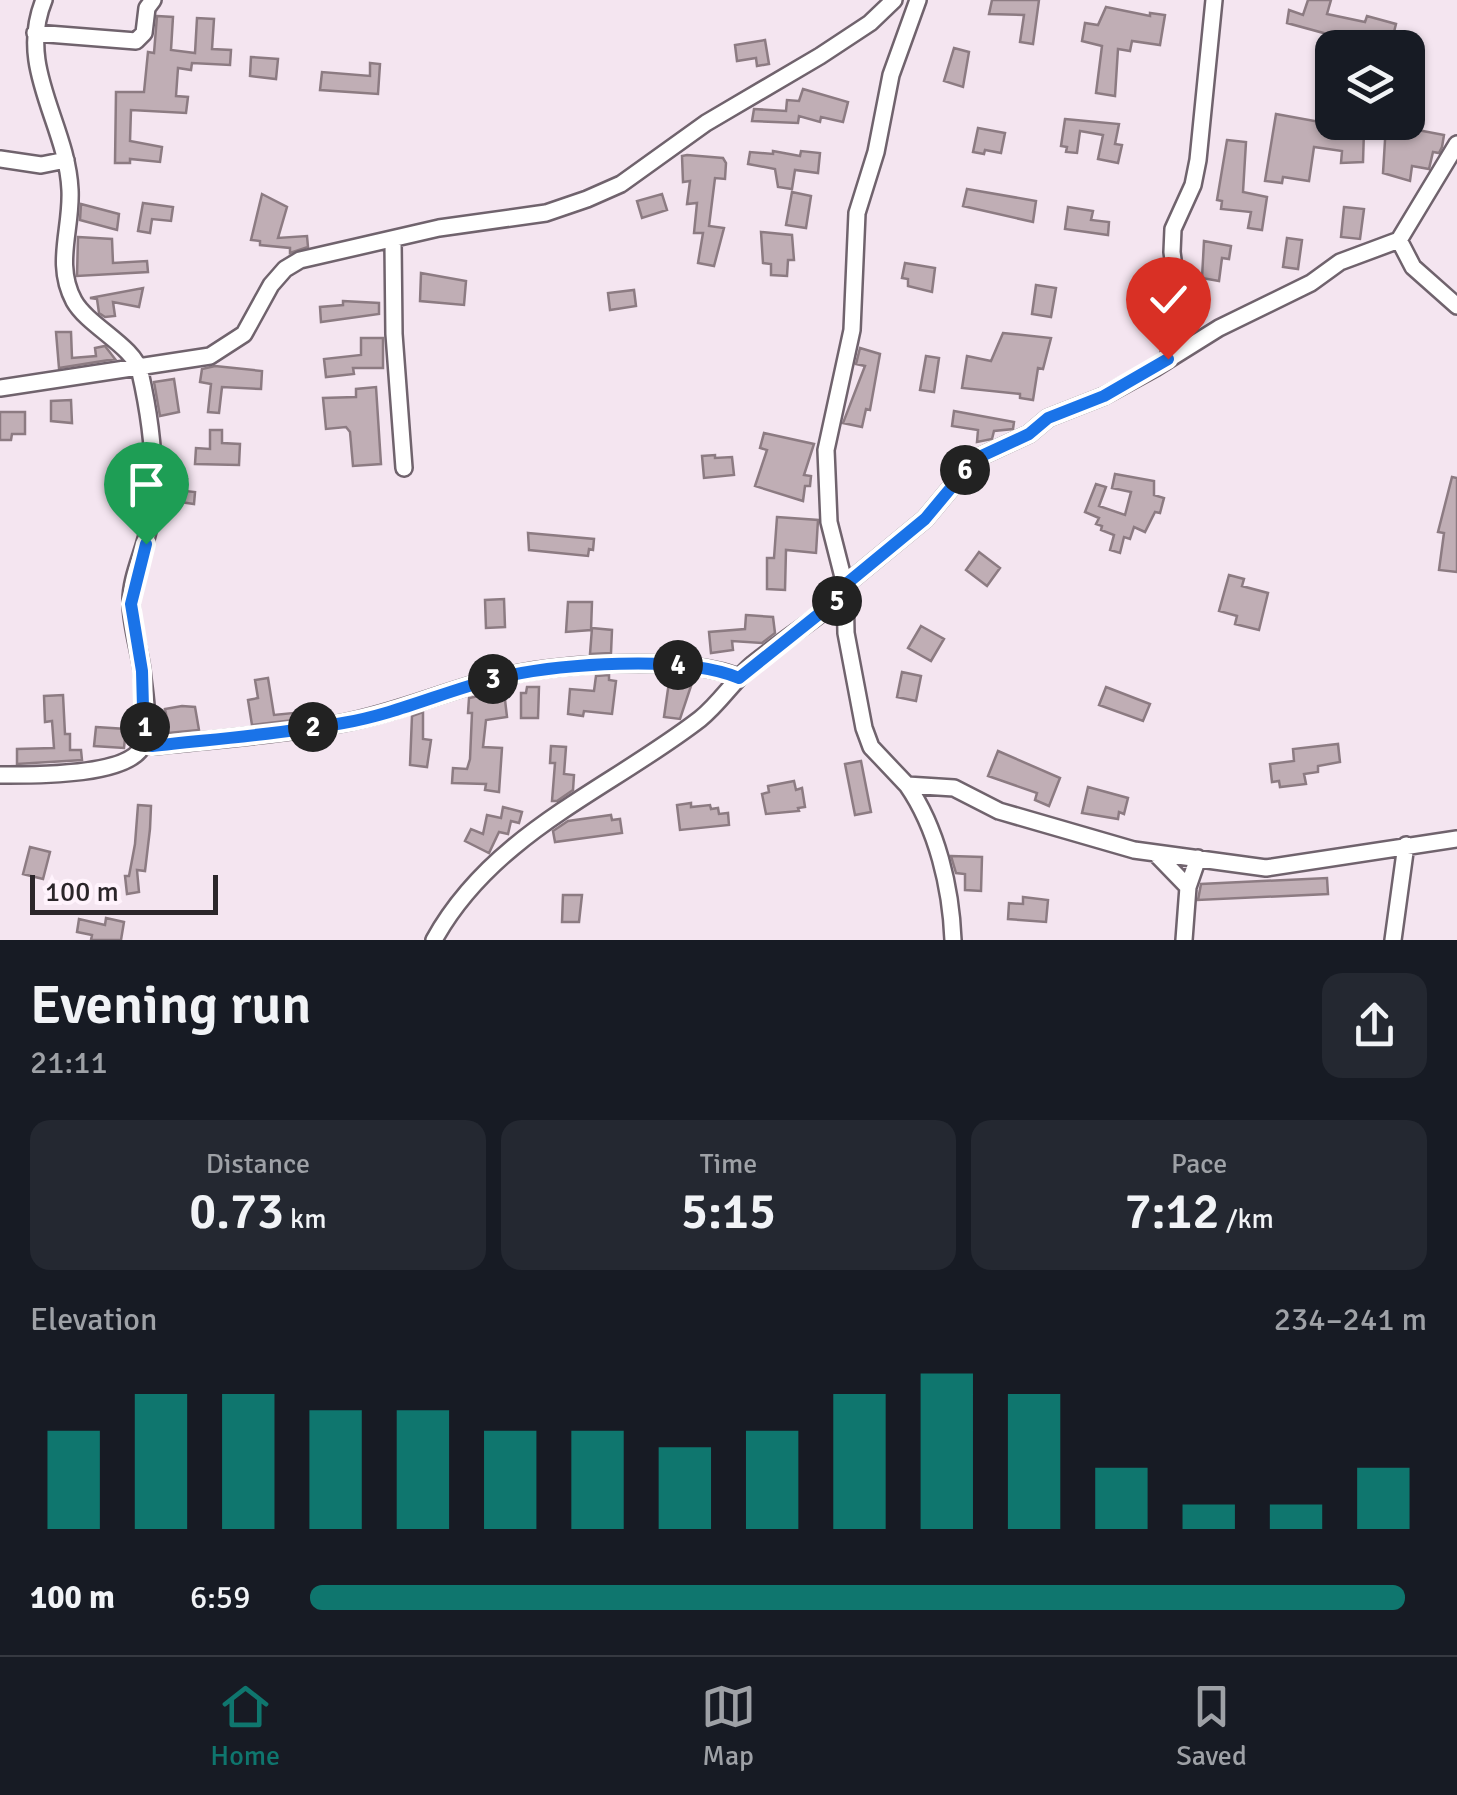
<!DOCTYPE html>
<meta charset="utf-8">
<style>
:root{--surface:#171b24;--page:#242831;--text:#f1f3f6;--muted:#9ea1a6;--line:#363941;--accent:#0f766e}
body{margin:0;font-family:Signika,sans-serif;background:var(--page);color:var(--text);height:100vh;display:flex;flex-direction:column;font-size:38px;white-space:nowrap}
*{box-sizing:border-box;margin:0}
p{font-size:32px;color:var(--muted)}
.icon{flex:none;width:55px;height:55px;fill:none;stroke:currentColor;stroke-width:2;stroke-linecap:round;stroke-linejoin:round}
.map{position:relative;height:940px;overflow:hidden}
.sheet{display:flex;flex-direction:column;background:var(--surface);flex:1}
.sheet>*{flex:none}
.controls{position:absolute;left:1315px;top:30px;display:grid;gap:20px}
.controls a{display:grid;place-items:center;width:110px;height:110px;border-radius:20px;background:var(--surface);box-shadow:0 2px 8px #0004;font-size:50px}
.scale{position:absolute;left:30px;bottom:25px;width:188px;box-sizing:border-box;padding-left:10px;border:5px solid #2b262a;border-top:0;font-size:28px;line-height:35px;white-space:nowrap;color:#2b262a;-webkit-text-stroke:8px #fff3fc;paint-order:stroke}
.pin{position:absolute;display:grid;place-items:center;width:85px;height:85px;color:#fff;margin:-102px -42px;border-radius:50% 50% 50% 0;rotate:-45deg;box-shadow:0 0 10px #0007}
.pin .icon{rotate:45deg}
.km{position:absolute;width:50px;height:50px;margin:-25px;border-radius:50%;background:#222;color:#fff;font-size:28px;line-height:50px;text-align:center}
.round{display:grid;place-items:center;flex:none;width:105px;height:105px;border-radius:20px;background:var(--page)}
.headline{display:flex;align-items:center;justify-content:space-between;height:170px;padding:0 30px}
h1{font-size:55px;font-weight:600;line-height:75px}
.stats{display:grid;grid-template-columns:repeat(3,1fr);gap:15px;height:170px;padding:10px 30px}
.stats div{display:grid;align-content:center;border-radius:20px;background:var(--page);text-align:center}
.stats b{font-size:50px;font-weight:600}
.stats small{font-size:28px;font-weight:400}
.stats p{font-size:28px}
.chart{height:280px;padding:20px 30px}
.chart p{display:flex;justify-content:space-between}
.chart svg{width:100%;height:180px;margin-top:10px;stroke:var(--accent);stroke-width:6}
ul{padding:0 30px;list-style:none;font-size:32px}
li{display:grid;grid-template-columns:160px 120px 1fr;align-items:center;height:75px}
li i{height:25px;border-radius:12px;background:var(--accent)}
.tab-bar{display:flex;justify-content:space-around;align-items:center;height:140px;border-top:2px solid var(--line);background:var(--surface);font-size:28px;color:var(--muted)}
.tab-bar a{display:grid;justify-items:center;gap:5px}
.tab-bar .active{color:var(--accent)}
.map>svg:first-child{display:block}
.building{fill:#c0aeb5;stroke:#8c7b82;stroke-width:2.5}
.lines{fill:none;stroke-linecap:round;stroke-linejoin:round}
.street-casing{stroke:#70636d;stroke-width:20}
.street{stroke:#fff;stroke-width:15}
.route-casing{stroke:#fff;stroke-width:20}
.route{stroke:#1a73e8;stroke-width:12}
</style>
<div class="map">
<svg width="1457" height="940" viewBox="0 0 1457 940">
<rect width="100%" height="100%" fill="#f4e5f0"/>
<path class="building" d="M992,0H1039L1033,44L1020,42L1024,15L989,14Z
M1308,0H1331L1327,14L1365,22L1367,16L1396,24L1390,48L1337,42L1338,37L1287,23L1289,10L1303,15Z
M1106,7L1150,16V13L1165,15L1160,45L1132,41L1130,51L1118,49L1115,96L1096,93L1102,46L1082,41L1085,23L1098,25Z
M157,16L173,17L171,50L195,53L197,18L214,19L212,49L231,50L230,65L192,63L191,70L178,68L176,96L188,97L186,113L131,110L130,141L162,147L160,162L130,159V163H115L116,92H144L148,52L154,53Z
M765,40L769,64L757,66L756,58L737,61L735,45Z
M954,48L969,52L963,87L944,81Z
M251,57L278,59L276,79L250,76Z
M370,63L380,64L378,94L320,90L322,72L370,76Z
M803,89L848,102L843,122L821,117L820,122L799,116L798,123L752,121L754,109L786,111L787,100L799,101Z
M1276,114L1364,130L1363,162L1341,163L1342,151L1314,147L1309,181L1283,177L1282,183L1265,181Z
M1065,119L1119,124L1115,144L1122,145L1118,163L1098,159L1103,135L1080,131L1077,153L1066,152L1067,147L1061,146Z
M1386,124L1444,135L1442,147L1439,153L1433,152L1429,169L1412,166L1410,181L1383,173Z
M978,128L1005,133L1001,153L985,150L984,154L973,152Z
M1227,140L1246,142L1243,192L1267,197L1262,230L1248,228L1251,212L1221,209L1222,201L1217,200Z
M773,151L800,156L801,151L820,153L818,173L795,170L792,189L778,187L775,169L748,164L750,152L773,154Z
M687,155L723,158L726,163L725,179L715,178L709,226L724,228L714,266L698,263L703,233H694L697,203L687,204L690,181L683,182L682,156Z
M967,189L1036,201L1033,222L963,206Z
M792,192L811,196L806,228L786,225Z
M262,194L287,207L278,238L307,236L308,247L290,253V248L260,245V241L251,240Z
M662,194L667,210L642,218L637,201Z
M143,203L173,207L171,221L152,219L150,233L138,231Z
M81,204L119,214L117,230L80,220Z
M1068,207L1093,211L1091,220L1109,222L1108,235L1065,229Z
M1344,207L1364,209L1360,239L1341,237Z
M761,232L792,235L794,260H788L787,276L771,275V264L763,263Z
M78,237L112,239L113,263L147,261L148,272L77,276Z
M1287,238L1302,240L1298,269L1283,267Z
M1204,241L1231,246L1229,259L1222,258L1219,281L1202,278Z
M905,263L935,268L932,292L908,286V279L902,278Z
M421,273L466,281L464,305L420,301Z
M1036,285L1056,288L1051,317L1032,314Z
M143,288L139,307L113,302L115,316L105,317L99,313L97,299L90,298Z
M634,290L636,306L610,310L608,293Z
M343,301L379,303V314L321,322L320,307L343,305Z
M56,332H71L72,358L96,356L95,348L105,346L115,359L59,368Z
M1003,333L1051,338L1043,369L1038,368L1033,400L1020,398V394L962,388L967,356L991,361Z
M361,338H383V368H353L354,374L326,377L324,359L361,355Z
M860,348L880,354L870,410L866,409L862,427L843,423L865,366L856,364Z
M926,356L939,358L934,392L920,390Z
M215,366L262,371L261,389L222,387L219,413L208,412L211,384L200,382L202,369Z
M174,379L179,412L160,416L154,382Z
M376,387L381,464L353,466L350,432L346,427L326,429L323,398L356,397V389Z
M71,400L72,423L51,421V401Z
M954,411L1014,422L1013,429L994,431L992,439L977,442L978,430L952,426Z
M0,412H25V434H12L11,440H0Z
M210,430H222V443L240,444L239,465L195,464L196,448L210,449Z
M764,433L814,444L804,475L811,476L810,486H805L803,501L755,486L767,450L760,448Z
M715,455V458L732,457L734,475L704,478L702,456Z
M1115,474L1154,481V495L1164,498L1160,513L1155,512L1145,532L1134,527L1130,539L1124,537L1120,553L1110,550L1114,535L1101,530L1102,526L1096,524L1099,518L1085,512L1096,484L1106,487L1099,506L1125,515L1131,492L1112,488Z
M170,477L187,479L185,491L195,492L194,504L166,500Z
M1452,477L1457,478V572L1439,570L1444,533L1438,532Z
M777,517L818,520L816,553L786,550L785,590L767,589V558H774Z
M528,533L594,539L593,550L589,549L588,556L529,550Z
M979,552L1000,568L987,586L966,570Z
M1229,575L1244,579L1242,586L1268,593L1259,630L1235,624L1237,616L1219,611Z
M504,599L505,627L486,628L485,600Z
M568,602H592L591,630L566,632Z
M746,615L773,617L775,633L762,643L732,641L733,650L711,653L709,632L745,629Z
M921,626L944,639L931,661L908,648Z
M592,628L612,630L611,653L590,654Z
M902,672L921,676L916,701L897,697Z
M609,675V680L616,681L612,714L584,711L583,716L568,714L570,689L594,691L596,676Z
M268,678L274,715L293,713L294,720L252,725L248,700L258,698L255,680Z
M669,682L691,686L680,719L664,717Z
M527,687H539L538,718H521V693H526Z
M1106,687L1150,704L1143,721L1099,705Z
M504,691L507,717L486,720L483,747L502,748L499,792L485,790L486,784L452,783L453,768L467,769L470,759L472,713H468L469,698Z
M63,695L65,734H70V750H81L82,760L17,764V749L54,748L52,721L45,722L44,696Z
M182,706L195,707L199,730L158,734V725L168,724L165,709Z
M423,712V739L431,740L427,767L410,765L412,716Z
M96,727L126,729L124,748L94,746Z
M1338,744L1340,762L1318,766V772L1304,774L1306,784L1280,787L1279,781L1272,782L1270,764L1294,761L1293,749Z
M551,746L566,747L564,774L574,775L573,790L557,801H552L555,763H550Z
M998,751L1060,778L1049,806L1035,800L1037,793L988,776Z
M861,761L871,812L855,815L845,764Z
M794,781L796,790L802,788L805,807L798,808L799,811L766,814L762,794L769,792L768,786Z
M1088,787L1128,798L1124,814L1119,812L1118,819L1082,813Z
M691,803V807L710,805L711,809L718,808L719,814L728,813L729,825L680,830L677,805Z
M138,805L151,806L150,829L145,871L137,870L139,892L127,894L125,876H129L135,844Z
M503,807L522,812L519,823L511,821L508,834L499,832L489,853L465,841L471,829L483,834L487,815L501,818Z
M611,815L612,820L620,819L622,833L555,842L553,831L568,821Z
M30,847L50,852L43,879L23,874Z
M951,856L982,857L981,891L965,890V874L956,873Z
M1327,878L1328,894L1198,900L1201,884Z
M563,895H582L579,922H562Z
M1023,897L1048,900L1046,922L1008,919L1009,903L1023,904Z
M106,918L124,922L121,940H91L92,935L77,932L79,919L105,925Z"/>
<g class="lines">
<g class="street-casing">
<path id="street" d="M918,0L891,75L876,152L857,213L852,330L826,450L829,522L845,585L846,633L864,728L871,747L907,785L954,788L999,811L1134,850L1266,868L1457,839
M35,33L136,41L144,33L147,8L153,0
M0,159L41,165L66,160
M1399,240L1413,267L1457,306
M393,242L394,334L404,468
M1168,359L1179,306L1172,252L1173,229L1193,185L1198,160L1214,0
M0,388L210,356L244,334L271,285L285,269L300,260L439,228L546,213L587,199L621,184L706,123L820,56L870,23L894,0
M845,585L925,519L975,459L1029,434L1048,418L1104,396L1155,368L1219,328L1311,283L1340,262L1399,240L1457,144
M144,744L153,746C215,739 280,735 343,723C396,713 445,691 497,678C557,663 682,655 739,677
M0,775C30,775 130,777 143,745C151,725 144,691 142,670C139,648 131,625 131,603C130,577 146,548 150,522C158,473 151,420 140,372C135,347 88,326 74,301C54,264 72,229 70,190C67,123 16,68 44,0
M907,785C937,828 951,888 953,940
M1156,854L1188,887
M434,940C493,833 608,790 700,719C720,703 734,680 753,664C783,640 815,620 844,595
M1184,940L1188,887L1198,858
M1393,940L1406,845"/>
</g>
<use href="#street" class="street"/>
</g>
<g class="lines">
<g class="route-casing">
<path id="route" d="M146,544L131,604L142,671L144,744L152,746C215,739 280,734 343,723C396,714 445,691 497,678C557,664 683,654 739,678L844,594L845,585L925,519L975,459L1029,434L1048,418L1104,396L1168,359"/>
</g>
<use href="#route" class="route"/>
</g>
</svg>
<div class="controls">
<a><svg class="icon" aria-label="layers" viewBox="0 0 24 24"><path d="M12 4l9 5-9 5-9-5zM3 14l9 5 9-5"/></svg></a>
</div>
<div class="scale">100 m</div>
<div class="pin" style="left:146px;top:544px;background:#1e9e55"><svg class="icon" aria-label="arrive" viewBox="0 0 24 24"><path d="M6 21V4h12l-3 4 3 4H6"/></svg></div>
<div class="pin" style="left:1168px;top:359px;background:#d93025"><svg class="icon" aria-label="check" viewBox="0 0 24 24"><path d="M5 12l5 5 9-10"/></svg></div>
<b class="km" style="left:145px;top:727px">1</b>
<b class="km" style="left:313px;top:727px">2</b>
<b class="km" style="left:493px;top:679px">3</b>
<b class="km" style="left:678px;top:665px">4</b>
<b class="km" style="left:837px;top:601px">5</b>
<b class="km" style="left:965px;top:470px">6</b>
</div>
<section class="sheet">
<div class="headline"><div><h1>Evening run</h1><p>21:11</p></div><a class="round"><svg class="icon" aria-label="share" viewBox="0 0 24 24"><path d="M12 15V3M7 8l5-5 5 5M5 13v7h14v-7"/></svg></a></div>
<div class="stats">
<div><p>Distance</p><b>0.73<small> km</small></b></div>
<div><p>Time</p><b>5:15</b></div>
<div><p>Pace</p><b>7:12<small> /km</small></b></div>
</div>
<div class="chart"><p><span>Elevation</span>234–241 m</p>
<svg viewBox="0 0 160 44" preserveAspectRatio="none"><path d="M5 44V20M15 44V11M25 44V11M35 44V15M45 44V15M55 44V20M65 44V20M75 44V24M85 44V20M95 44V11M105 44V6M115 44V11M125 44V29M135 44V38M145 44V38M155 44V29"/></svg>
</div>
<ul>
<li><b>100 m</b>6:59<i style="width:98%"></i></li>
</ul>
</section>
<nav class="tab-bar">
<a class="active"><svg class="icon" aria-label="home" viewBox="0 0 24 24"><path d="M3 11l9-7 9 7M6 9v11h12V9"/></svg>Home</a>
<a><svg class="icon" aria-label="map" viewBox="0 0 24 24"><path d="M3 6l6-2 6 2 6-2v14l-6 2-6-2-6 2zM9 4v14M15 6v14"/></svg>Map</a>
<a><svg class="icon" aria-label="saved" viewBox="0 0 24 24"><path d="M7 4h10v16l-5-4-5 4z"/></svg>Saved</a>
</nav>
